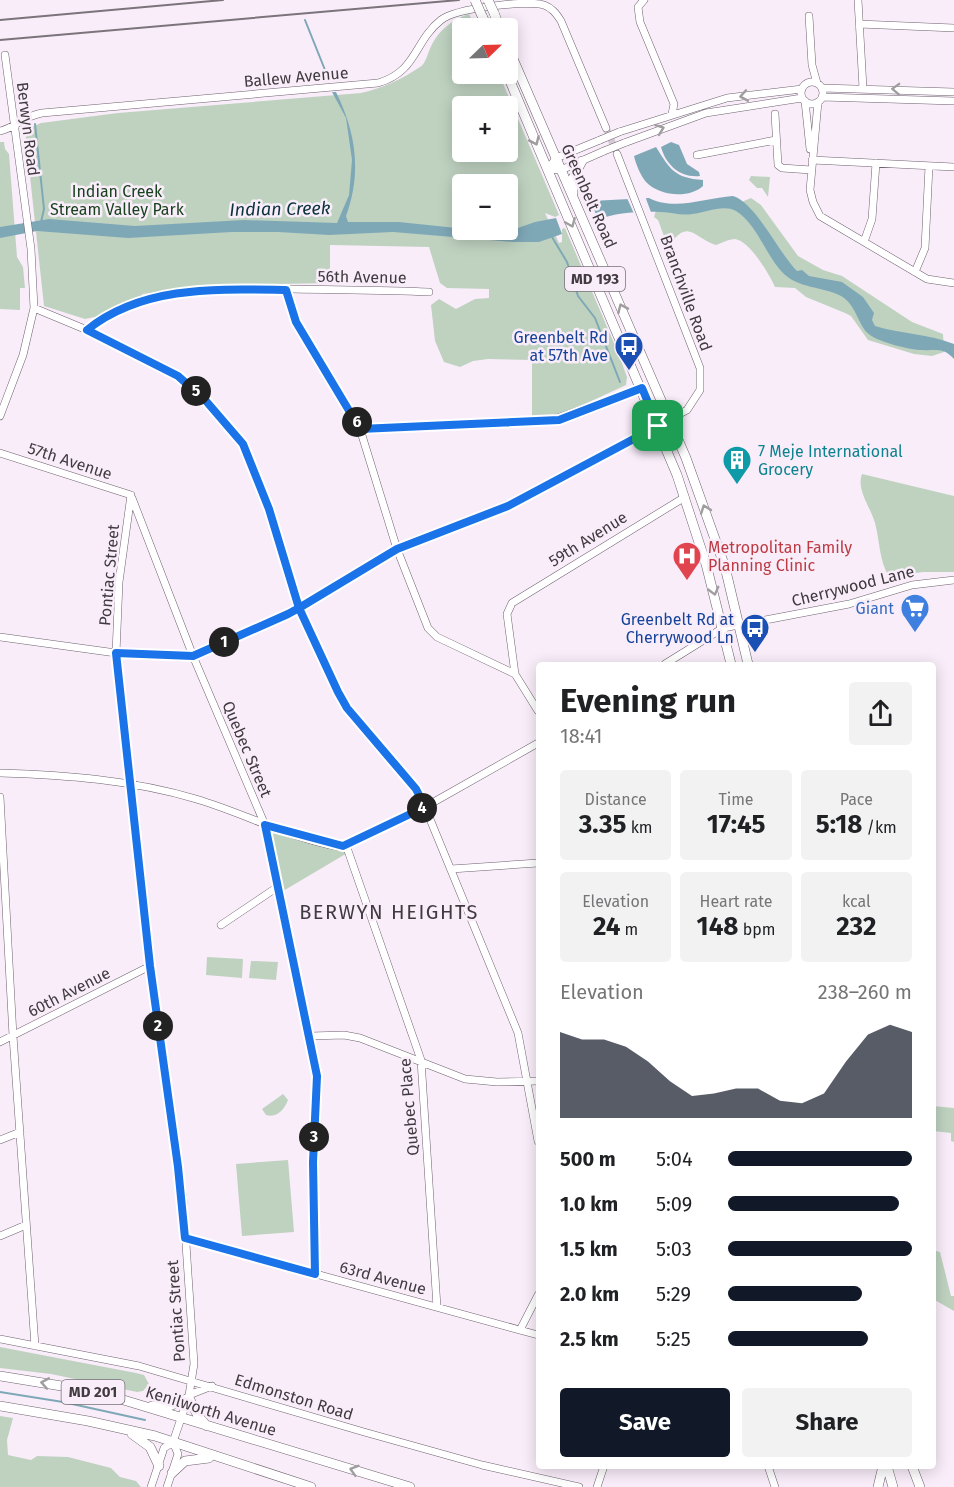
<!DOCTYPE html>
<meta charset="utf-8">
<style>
:root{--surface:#fff;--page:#f2f2f2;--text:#202124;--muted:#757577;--accent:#111827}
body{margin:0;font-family:"Fira Sans",sans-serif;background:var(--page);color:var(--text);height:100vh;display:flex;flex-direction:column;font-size:22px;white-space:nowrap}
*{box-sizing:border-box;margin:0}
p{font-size:20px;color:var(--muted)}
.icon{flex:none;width:33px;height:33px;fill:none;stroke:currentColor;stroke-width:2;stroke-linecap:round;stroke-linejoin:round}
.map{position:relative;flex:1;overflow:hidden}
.panel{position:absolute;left:536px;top:662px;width:400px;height:807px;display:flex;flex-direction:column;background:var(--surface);border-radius:6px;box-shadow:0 3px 15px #0003}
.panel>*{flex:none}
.needle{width:39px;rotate:67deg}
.tools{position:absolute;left:452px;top:18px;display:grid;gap:12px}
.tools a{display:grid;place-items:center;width:66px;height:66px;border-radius:6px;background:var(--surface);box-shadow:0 3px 15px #0003;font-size:30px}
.pin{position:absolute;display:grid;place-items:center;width:51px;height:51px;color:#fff;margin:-26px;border-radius:12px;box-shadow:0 3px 9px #0006}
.km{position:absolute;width:30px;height:30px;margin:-15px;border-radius:50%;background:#222;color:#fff;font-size:16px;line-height:30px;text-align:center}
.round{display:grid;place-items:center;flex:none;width:63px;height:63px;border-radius:6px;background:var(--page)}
.headline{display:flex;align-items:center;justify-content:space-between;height:102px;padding:0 24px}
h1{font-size:33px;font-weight:700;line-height:45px}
.stats{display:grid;grid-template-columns:repeat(3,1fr);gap:9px;height:102px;padding:6px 24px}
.stats div{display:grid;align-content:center;border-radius:6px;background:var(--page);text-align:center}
.stats b{font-size:26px;font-weight:700}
.stats small{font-size:16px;font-weight:400}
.stats p{font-size:16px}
.chart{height:168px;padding:12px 24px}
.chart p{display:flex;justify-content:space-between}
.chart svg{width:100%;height:108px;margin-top:6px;fill:var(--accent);opacity:.7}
.button{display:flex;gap:12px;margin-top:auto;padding:12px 24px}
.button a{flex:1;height:69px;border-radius:6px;background:var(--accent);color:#fff;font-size:24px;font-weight:700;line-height:69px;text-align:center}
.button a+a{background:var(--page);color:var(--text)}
ul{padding:0 24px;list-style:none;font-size:20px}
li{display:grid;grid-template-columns:96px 72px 1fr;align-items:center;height:45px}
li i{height:15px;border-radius:8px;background:var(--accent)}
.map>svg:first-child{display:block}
.green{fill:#bfd2c0;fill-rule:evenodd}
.water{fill:#7fa8b7}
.pier{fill:#f9edfa}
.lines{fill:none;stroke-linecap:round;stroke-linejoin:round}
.stream{stroke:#7fa8b7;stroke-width:2}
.minor-tunnel{stroke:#d4c9d5;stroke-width:7;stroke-dasharray:7 3.5;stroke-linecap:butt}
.minor-casing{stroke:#6d626d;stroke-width:8}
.major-casing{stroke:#6d626d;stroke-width:10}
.minor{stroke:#fff;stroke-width:7}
.major{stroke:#fff;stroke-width:9}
.rail{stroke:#7b747b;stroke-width:2}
.minor-bridge-casing{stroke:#6d626d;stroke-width:8;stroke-linecap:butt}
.major-bridge-casing{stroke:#6d626d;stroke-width:10;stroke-linecap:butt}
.minor-bridge{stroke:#fff;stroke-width:7}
.major-bridge{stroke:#fff;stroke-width:9}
.oneway{stroke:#a09da0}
.route-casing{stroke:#fff;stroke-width:12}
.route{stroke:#1a73e8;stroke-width:8}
.labels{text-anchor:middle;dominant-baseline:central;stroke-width:5;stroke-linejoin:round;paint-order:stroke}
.shield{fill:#f9edfa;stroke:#787078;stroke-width:1.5}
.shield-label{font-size:15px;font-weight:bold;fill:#403b40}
.street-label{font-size:16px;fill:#403b40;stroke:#f9edfa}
.park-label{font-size:16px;fill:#17421d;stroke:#f9edfa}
.transit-label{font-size:16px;fill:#164399;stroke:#f9edfa;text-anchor:end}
.culture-label{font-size:16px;fill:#0d838f;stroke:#f9edfa;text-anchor:start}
.health-label{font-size:16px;fill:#be3a42;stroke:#f9edfa;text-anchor:start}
.shop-label{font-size:16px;fill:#366cbe;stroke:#f9edfa;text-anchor:end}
.water-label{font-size:18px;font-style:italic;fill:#0a323d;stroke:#f9edfa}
.quarter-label{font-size:20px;letter-spacing:1.5px;fill:#403b40;stroke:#f9edfa}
</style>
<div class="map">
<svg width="954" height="1487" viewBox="0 0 954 1487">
<rect width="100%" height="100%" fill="#f9edfa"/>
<path class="green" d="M469,14L471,18H475L480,28H462V74H499L559,215L555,217L545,213L559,243L562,242V229L565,228L619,355L627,377L626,385L574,409L544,418H532V360L488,359L473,361L460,367L444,362L435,341L431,305L439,299L456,309L475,299L489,298V289L447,288L440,283L429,247L330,245V283L223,285L143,294L124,311L85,319L44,306L25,130L41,123L118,113L361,93C383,88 402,79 420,67C425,64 427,56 429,51C436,32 451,20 469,14ZM462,106H507V152H462ZM462,184H507V230H462Z
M0,142H4L5,149L9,154L17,257L23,267L25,288H20V310L0,309Z
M751,176L770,177L768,197L762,188H757L749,180Z
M751,198L761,205L798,256L823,270L842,276L912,322L943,334L944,352L932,356L914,354L868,340L851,316L845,313L806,297L795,288L775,287C769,274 750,241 735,239C730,239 721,243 716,245C693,238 689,217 668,247L658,220L654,217L657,207L732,206Z
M862,474L954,496V572H923L889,577C879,560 880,542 875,523C871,508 856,490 862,474Z
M265,825L343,846L349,852L278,894Z
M207,957L243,959L242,978L206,975Z
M251,961L278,962L276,980L249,978Z
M283,1094L288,1100C284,1110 277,1118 266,1115L262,1109Z
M933,1106L954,1108V1142L951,1141V1133L933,1131Z
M288,1160L294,1232L242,1236L236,1164Z
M933,1250L940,1252L951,1296H954V1311L933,1299Z
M0,1347L136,1373L144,1375L149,1384L143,1391L137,1392L51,1374L0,1368Z
M0,1416L13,1418L7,1440L8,1455L31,1460L37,1456L68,1457L111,1468L120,1477L136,1481L141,1487H0Z"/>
<path class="water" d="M332,92H336C356,133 362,172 346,216L348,222H399L504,233L535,222L556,218L562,234L539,242H514L393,232L329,235L278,232H232L128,238L37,231L0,238V227L49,219L135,226L244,220L337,223L349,195L352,160L346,118Z
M671,142L679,145L687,164L699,172L700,176C680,178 666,165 661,147Z
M656,147C670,169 674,178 703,180V186C689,199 659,196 646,182C641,176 636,165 634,156Z
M733,196C756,203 778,252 797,271L802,270L809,276L842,282L863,297L874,313L872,320L875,326C901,334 929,334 954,344V359C943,347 937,351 922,350C910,350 879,342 870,335C858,327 857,305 841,296C822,286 798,289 782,272C766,255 756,223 736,211C723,204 706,213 692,214C681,216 671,212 661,212C641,211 616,212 598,220L591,201L649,198C674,211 706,198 733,196Z"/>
<path class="pier" d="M645,196L652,215L635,216L627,198Z"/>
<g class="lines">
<path class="stream" d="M305,20L329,80
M35,124L44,209L41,222
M552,237L567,262L578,296L595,318L620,382
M0,1392L63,1402L145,1420"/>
<path class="minor-tunnel" d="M606,128L616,151"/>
<g class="minor-casing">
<path id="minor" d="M644,0L638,7L640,22L674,104L672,114
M858,0L863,88
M809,16L812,65L817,83
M859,24L954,28
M801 93a11 11 0 1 1 22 0a11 11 0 1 1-22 0Z
M822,88L954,92
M822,97L954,101
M805,101L810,149
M818,102L810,190L813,202L820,216L927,279L954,283
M775,114L778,165L782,168L811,170
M0,131C15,128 24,116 42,113L378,83C417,72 414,41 441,20C456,8 527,0 544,5C552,8 556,13 561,21L606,128
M619,132L727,98L802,89
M624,143L706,113L802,98
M697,155L776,140
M812,160L954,167
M548,169L556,158L600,140
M548,169L561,170L604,151
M864,242L872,219L876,163
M915,272L925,248L929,166
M286,289L296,322L360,429L397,549L428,628L437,637L515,674L538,711
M34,308L87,330L178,377L206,401L243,444L269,509L299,607L338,692L347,708L415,789L425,807L518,1033L538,1141
M87,330C145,283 222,289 292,289C338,290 383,290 429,292
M0,416L23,355L34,308L31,249L5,55
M360,429L552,420L642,388
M0,453L131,495
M131,495L119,582L116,653L150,966L183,1199L194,1364L189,1395L173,1442
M132,498L193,656L265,825L317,1076L313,1162L315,1274
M0,637L116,653L193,656L288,614L397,549L509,505L687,410L700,390V368L617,154
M665,664L723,628L849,604L912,585L954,580
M515,674L507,614L512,603L685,497
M0,773C66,775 133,780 196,799C244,813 289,838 340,847L425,807L538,743
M0,797L13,1036L35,1346
M346,845L421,1060L437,1307
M451,869L538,863
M221,925L276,888
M311,1036L344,1035L360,1038L465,1079L497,1082L538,1081
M0,1042L150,966
M0,1140L20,1132
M0,1236L26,1225
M185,1238L538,1335
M520,1330L538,1295
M0,1339L139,1366L364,1432L482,1465L579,1487
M189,1395L212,1386
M768,1466L775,1487
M151,1487L164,1448L173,1442
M167,1487L178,1454L173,1442
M597,1487L604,1466"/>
</g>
<g class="major-casing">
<path id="major" d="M494,13L500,28
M482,16L488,28
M507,45L686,458L725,567L748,664
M507,74L677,475L706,564L731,664
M573,193V178L582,161
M0,1376L86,1390L117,1398L410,1487
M0,1406L88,1421L155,1436L311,1487
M152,1406H169L189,1398L198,1416L207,1426
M132,1434L150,1447L159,1466
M887,1466L893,1487
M912,1466L920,1487
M172,1473L185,1461L209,1458
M878,1487L883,1466"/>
</g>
<use href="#minor" class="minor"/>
<use href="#major" class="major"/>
<path class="rail" d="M0,20L223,0
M0,40L459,0"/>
<g class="minor-bridge-casing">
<path id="minor-bridge" d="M600,140L619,132
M604,151L624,143"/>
</g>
<g class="major-bridge-casing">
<path id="major-bridge" d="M475,0L482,16
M488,0L494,13"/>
</g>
<use href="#minor-bridge" class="minor-bridge"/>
<use href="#major-bridge" class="major-bridge"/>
</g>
<defs><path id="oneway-chevron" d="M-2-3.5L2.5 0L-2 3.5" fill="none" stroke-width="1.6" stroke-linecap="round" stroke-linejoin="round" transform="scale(1.5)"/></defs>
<g class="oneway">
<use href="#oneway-chevron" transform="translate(896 89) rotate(-178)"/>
<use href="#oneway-chevron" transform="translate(744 96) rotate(170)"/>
<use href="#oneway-chevron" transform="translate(660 129) rotate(-20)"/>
<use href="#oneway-chevron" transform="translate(535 141) rotate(66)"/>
<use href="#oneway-chevron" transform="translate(571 223) rotate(67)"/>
<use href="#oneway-chevron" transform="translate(622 308) rotate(-114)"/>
<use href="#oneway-chevron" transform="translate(705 509) rotate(-110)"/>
<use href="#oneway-chevron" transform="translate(714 591) rotate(75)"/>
<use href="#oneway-chevron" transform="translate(45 1383) rotate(-170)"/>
<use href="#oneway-chevron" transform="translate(354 1470) rotate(-164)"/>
</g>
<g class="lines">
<g class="route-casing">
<path id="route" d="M658,426L508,506L397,549L299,608L288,614L193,656L116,653L150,966L178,1167L185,1238L315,1274L313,1162L317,1076L265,825L343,846L425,807L416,789L347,708L338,692L299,608L269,509L243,444L206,401L178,376L87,330C143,285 218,289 286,290L296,322L360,429L559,420L642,388L658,426"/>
</g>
<use href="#route" class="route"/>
</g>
<defs>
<g id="bus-pin" transform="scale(1.5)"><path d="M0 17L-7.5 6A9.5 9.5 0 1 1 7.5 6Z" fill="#1a4fb4" stroke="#f9edfa"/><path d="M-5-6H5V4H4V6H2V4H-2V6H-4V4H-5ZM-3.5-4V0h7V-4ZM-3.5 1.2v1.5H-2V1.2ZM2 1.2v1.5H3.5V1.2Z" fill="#fff"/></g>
<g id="building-pin" transform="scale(1.5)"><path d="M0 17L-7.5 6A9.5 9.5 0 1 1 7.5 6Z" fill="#0f9aa8" stroke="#f9edfa"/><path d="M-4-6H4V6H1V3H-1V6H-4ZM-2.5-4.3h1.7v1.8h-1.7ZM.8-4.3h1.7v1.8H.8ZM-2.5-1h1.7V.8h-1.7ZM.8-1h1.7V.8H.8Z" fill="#fff"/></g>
<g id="hospital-pin" transform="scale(1.5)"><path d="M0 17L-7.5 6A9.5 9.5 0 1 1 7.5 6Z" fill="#e0444e" stroke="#f9edfa"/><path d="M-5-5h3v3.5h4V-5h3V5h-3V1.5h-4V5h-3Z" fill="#fff"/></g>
<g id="supermarket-pin" transform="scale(1.5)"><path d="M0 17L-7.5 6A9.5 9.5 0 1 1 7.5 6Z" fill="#3f7fe0" stroke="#f9edfa"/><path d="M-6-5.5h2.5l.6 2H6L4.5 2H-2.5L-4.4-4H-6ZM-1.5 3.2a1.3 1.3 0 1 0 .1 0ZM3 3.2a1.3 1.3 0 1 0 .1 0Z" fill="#fff"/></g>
</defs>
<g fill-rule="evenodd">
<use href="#bus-pin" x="629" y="346"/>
<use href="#building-pin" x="737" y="460"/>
<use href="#hospital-pin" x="687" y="556"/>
<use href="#supermarket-pin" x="915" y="608"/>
<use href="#bus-pin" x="755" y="628"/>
</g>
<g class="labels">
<g class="shield">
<rect x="565" y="267" width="60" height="24" rx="4.5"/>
<rect x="61.5" y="1380" width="63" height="24" rx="4.5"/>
</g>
<g class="shield-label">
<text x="595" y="279">MD 193</text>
<text x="93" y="1392">MD 201</text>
</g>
<g class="street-label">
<text transform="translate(296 77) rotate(-5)">Ballew Avenue</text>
<text transform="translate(28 129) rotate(83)">Berwyn Road</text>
<text transform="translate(589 196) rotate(66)">Greenbelt Road</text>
<text transform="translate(362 277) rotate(1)">56th Avenue</text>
<text transform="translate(686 293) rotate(70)">Branchville Road</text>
<text transform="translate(70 461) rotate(18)">57th Avenue</text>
<text transform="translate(588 539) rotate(-32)">59th Avenue</text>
<text transform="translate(109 575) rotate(-85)">Pontiac Street</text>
<text transform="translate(853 586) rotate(-14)">Cherrywood Lane</text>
<text transform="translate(247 749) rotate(67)">Quebec Street</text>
<text transform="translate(69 992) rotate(-27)">60th Avenue</text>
<text transform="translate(409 1107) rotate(-95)">Quebec Place</text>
<text transform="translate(383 1278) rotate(15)">63rd Avenue</text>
<text transform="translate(176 1311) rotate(-94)">Pontiac Street</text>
<text transform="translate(294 1397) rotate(17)">Edmonston Road</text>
<text transform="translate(211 1411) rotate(17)">Kenilworth Avenue</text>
</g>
<g class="park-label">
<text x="117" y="191">Indian Creek<tspan x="117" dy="18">Stream Valley Park</tspan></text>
</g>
<g class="transit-label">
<text x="608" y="337">Greenbelt Rd<tspan x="608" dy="18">at 57th Ave</tspan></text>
<text x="734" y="619">Greenbelt Rd at<tspan x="734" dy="18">Cherrywood Ln</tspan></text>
</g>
<g class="culture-label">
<text x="758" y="451">7 Meje International<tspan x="758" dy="18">Grocery</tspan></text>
</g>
<g class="health-label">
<text x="708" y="547">Metropolitan Family<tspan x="708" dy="18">Planning Clinic</tspan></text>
</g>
<g class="shop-label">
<text x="894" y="608">Giant</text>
</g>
<g class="water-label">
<text transform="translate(280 209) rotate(-1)">Indian Creek</text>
</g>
<g class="quarter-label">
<text x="389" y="912">BERWYN HEIGHTS</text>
</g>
</g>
</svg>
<div class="tools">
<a><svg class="needle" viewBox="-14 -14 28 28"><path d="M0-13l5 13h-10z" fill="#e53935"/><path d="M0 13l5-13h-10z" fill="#757577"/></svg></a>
<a>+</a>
<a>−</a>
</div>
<div class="pin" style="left:658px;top:426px;background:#1e9e55"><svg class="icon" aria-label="arrive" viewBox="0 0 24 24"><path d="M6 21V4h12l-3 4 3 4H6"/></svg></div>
<b class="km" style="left:224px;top:642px">1</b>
<b class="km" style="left:158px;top:1026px">2</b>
<b class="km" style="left:314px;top:1137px">3</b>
<b class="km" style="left:422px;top:808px">4</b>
<b class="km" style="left:196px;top:391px">5</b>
<b class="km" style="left:357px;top:422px">6</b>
<section class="panel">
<div class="headline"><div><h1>Evening run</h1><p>18:41</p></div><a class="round"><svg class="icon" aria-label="share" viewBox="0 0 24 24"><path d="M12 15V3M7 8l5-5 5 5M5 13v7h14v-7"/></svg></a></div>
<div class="stats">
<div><p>Distance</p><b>3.35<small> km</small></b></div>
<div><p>Time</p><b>17:45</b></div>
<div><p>Pace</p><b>5:18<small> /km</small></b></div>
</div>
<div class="stats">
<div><p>Elevation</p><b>24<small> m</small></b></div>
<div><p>Heart rate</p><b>148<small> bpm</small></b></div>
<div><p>kcal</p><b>232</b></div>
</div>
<div class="chart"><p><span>Elevation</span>238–260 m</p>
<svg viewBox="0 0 160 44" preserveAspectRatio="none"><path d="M0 44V9L10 12L20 12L30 15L40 21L50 29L60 35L70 34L80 32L90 32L100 37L110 38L120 34L130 21L140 10L150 6L160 9V44z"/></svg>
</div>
<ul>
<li><b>500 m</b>5:04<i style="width:100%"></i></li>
<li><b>1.0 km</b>5:09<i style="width:93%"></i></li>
<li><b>1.5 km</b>5:03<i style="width:100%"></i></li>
<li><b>2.0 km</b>5:29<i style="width:73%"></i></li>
<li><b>2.5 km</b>5:25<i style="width:76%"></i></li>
</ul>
<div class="button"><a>Save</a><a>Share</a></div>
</section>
</div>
